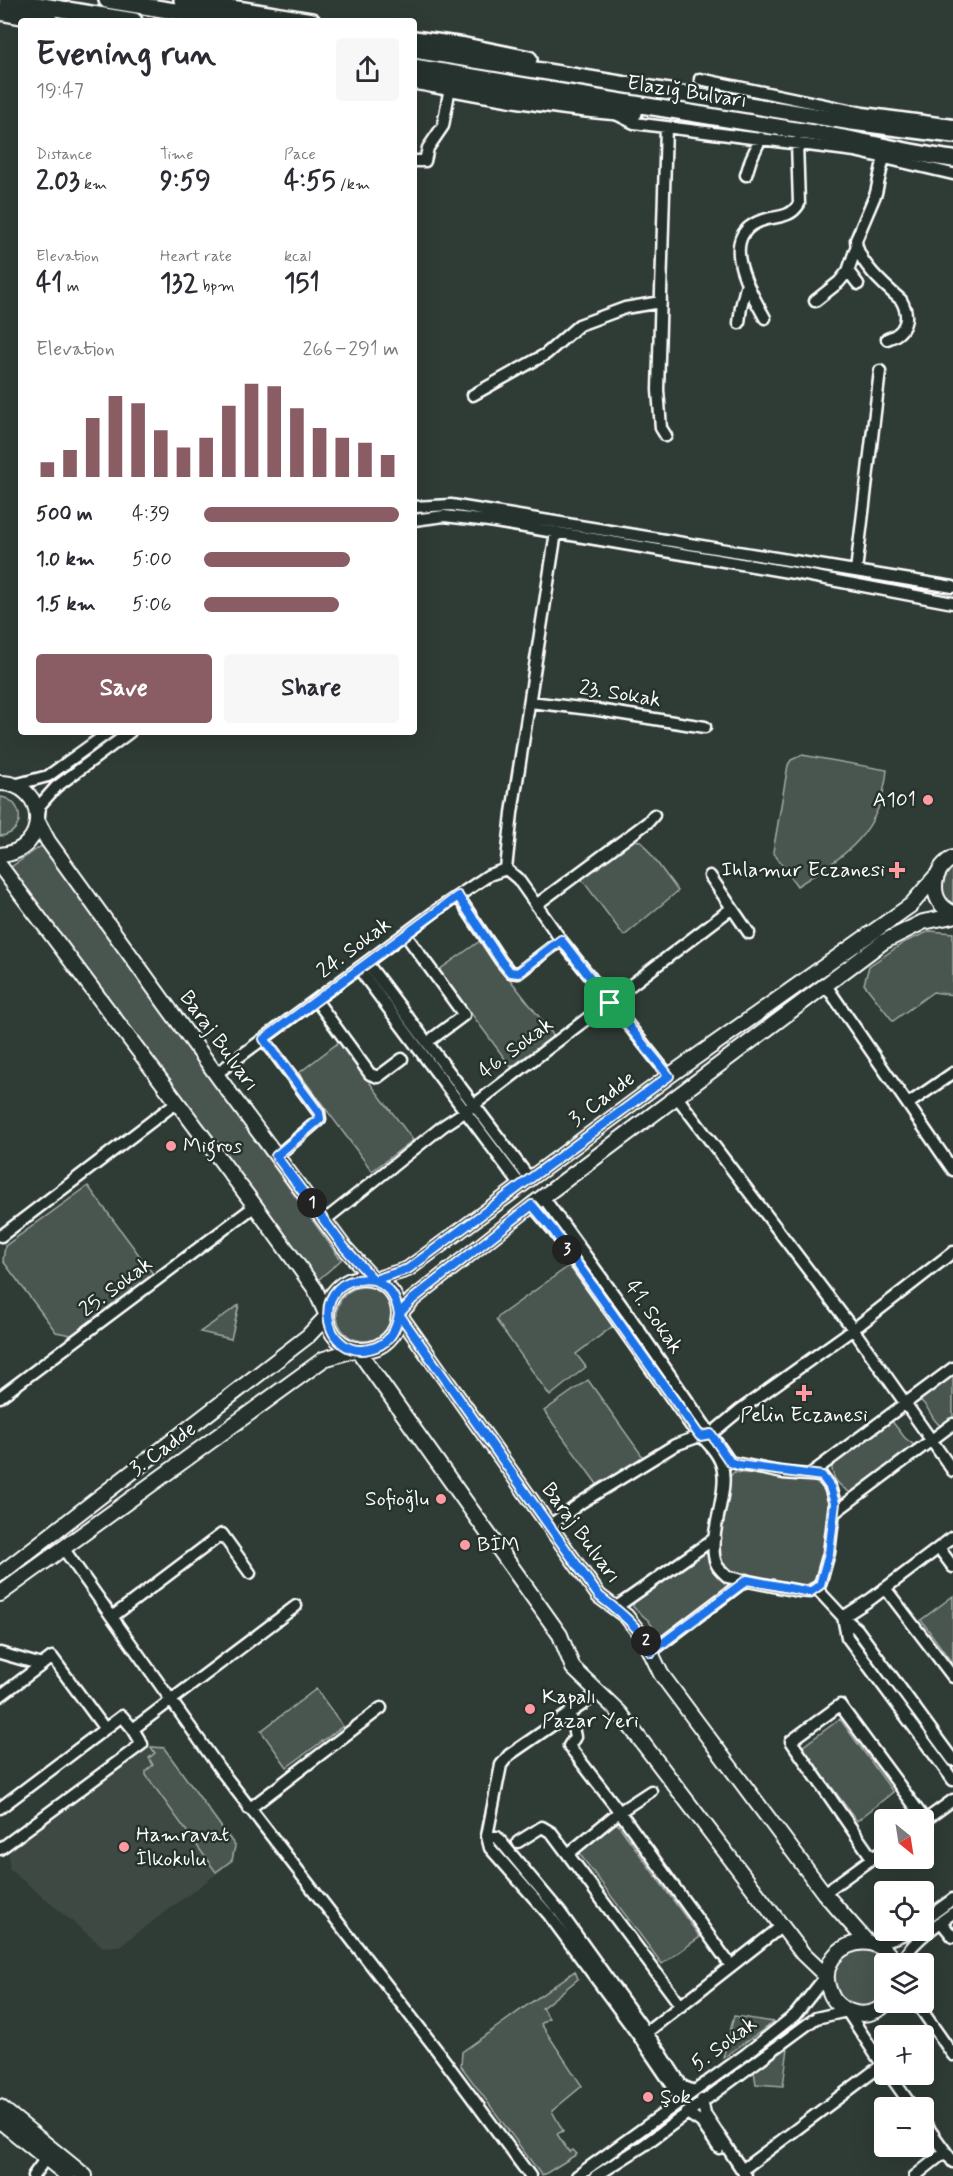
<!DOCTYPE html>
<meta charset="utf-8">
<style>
:root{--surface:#fff;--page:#f7f7f7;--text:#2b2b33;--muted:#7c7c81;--accent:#8a5d65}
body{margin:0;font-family:Mynerve,sans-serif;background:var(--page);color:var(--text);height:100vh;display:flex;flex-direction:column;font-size:22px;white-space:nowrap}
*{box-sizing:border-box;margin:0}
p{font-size:20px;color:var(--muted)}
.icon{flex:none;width:33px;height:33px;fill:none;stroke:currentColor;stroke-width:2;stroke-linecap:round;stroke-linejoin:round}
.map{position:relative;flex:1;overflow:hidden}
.side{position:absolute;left:18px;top:18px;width:399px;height:717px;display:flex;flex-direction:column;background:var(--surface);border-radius:6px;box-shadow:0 6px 24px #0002}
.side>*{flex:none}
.needle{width:39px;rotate:150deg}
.controls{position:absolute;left:874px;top:1809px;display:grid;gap:12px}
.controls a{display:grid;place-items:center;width:60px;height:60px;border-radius:6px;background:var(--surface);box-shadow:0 6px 24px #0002;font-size:30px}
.pin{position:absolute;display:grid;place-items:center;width:51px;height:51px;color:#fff;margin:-26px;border-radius:12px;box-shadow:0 3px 9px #0006}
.km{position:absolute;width:30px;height:30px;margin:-15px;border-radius:50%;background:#222;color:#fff;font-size:16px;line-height:30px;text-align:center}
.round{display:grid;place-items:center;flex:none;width:63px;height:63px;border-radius:6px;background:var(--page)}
.head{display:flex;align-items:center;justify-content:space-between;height:102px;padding:0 18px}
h1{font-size:33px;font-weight:700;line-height:45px}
.metrics{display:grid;grid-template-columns:repeat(3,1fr);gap:9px;height:102px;padding:6px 18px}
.metrics div{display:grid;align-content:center}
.metrics b{font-size:26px;font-weight:700}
.metrics small{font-size:16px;font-weight:400}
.metrics p{font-size:16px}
.chart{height:168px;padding:12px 18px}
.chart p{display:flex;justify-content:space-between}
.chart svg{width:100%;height:108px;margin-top:6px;stroke:var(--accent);stroke-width:6}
.cta{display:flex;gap:12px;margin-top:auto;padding:12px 18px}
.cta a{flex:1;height:69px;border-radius:6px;background:var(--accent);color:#fff;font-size:24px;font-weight:700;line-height:69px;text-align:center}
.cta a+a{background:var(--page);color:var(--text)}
ul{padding:0 18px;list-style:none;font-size:20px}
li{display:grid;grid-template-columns:96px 72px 1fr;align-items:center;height:45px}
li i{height:15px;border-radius:8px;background:var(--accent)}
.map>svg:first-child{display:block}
.built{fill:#3c4842}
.green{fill:#4a544f;stroke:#a4aaa7;stroke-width:1.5}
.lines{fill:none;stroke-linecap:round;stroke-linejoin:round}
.minor-casing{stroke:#fff;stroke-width:15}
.major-casing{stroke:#fff;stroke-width:18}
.highway-casing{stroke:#fff;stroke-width:20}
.minor{stroke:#26332d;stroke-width:10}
.major{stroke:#26332d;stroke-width:14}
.highway{stroke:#26332d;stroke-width:15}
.route-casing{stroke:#fff;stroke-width:12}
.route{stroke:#1a73e8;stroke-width:8}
.poi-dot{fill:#ff9aa2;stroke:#26332d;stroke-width:2}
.labels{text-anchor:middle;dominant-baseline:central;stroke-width:5;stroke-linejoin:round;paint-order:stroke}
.street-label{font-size:21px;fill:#fff;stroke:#26332d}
.poi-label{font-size:21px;fill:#fff;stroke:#26332d;text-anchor:start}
</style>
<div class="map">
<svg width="953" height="2176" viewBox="0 0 953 2176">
<rect width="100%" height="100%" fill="#2f3b35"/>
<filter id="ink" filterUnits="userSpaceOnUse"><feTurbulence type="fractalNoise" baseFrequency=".0167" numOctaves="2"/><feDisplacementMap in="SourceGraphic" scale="12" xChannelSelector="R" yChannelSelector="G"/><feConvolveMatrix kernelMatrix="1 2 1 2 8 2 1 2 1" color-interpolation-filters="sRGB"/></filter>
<g filter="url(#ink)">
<path class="built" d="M150,1745L164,1746L237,1845L234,1861L120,1946L103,1947L9,1869V1848Z"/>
<path class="green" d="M802,755L887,770C881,833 847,855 797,886L773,852L788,765L791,760Z
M1,797C25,801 26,834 0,836Z
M631,840L641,841L678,891L624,936L580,877Z
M43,845L341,1260L318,1280L11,867Z
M953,865V906C935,895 940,877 953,865Z
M930,931L953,933V995L933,992L893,1021L864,984L869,966L905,942Z
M480,941L554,1036L511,1067L439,970Z
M339,1042L413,1140L372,1171L299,1073Z
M88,1186L154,1275L71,1335L56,1332L3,1261L5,1246Z
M569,1266L613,1326L576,1354L586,1367L550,1396L496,1320L499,1316Z
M337 1314a27 27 0 1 1 54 0a27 27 0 1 1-54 0Z
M239,1305L231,1339L200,1332Z
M953,1374V1417L941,1426C932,1421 930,1408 921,1401L920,1398Z
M588,1380L643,1457L599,1487L544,1411Z
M891,1420L905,1438L914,1445L851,1493C840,1487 831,1478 832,1465Z
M734,1472L812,1481L825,1487L830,1499L821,1568L815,1581L805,1585L729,1572L721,1563L719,1554C721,1537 722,1482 734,1472Z
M706,1551L713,1571L730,1584V1588L660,1639L649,1621L633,1607L634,1602Z
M953,1596V1664L921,1620Z
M316,1689L343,1726L287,1767L261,1731Z
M840,1719L893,1792L857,1821L802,1747Z
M151,1747L164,1748L235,1846L232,1860L216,1872L146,1775V1771L153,1765L149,1758L155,1753Z
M617,1823L700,1937L662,1964L579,1853Z
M864,1947L881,1954L888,1963L885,1964V1994C861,2025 816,1991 839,1960C841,1958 842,1954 845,1952C849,1949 858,1949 864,1947Z
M575,1971L578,1979L542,2008L549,2018L541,2024L582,2086L552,2111L563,2131L557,2134L569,2152L573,2150L577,2154L542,2176L461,2066L462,2052Z
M734,2016L774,2022L723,2058Z
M788,2048L783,2086L756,2084L754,2071Z"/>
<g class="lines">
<g class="minor-casing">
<path id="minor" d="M700,79L863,113L953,125
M616,114L634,123L855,151L953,174
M884,157L876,193L856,240C856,261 886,287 901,300C911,317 906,333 887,339
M414,161H425L428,148L443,126L450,87
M746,175L751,159L761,138
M848,271L858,284
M815,301L839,282L848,271L856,248
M765,318C749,289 714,232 767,219C780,216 791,217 799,204L797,142
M739,323L741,307L747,283
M473,395L546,354L579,325L625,308L661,302
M666,436L661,428L658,390L666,127
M414,507L451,505L953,587
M414,520L444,516L489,521L800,574L953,603
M856,571L880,371
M530,702L598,710L705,727
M14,785L48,776L109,732
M39,816L40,805L56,787L130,732
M506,869L512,813L556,532
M710,876L749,933
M458,896L501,961L510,972L518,973L561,940
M536,905L648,822L654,815
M405,934L464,1015L433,1038
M367,963L530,1179
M359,969L521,1186
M825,984L953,1170
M316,1000L370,1074L378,1077L402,1059
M264,1039L319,1113L320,1119L277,1156
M216,1074L437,910L489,875L506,869L518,879L561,940L669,1076
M677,1097L853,1329L953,1471
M908,1104L953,1073
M543,1197L630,1317L730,1462
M532,1205L553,1230L691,1426C702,1437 718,1451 722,1466C730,1493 706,1539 716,1563C718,1569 723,1572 728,1577L798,1591L810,1592L820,1585L829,1553L835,1503L830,1487L822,1476L783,1473L730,1462L722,1465
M325,1220L443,1126L466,1111L732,908
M1,1236L177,1102
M0,1397L255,1206
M809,1475L953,1368
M834,1513L953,1424
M549,1526L582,1502L675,1445L700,1436L711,1434L740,1410L859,1325L953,1252
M63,1548L222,1772L436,2049L530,2176
M939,1548L953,1567
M816,1588L843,1617L871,1599L953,1537
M885,1588L953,1677
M615,1608L715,1538
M112,1617L222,1534L250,1573
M843,1617L847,1637L953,1780
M843,1617L857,1629L953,1760
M651,1652L746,1580
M0,1653L42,1665
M599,1693L509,1755L501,1765L487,1836L490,1848L549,1915L640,2038L676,2091L679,2101
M0,1696L52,1657L105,1729
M570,1712L575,1737L569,1746L625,1819L731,1966
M133,1729L296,1606
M0,1808L122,1716L133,1729L142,1744L0,1849
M249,1809L381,1708
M924,1821L953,1800
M487,1836L497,1837L559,1911L661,2053L682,2086L694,2091
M518,1842L542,1827L552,1833L681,2006
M568,1854L619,1812L651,1791
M872,1858L791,1741L840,1705L925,1820
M824,1893L885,1849
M924,1920L953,1899
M941,1922L953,1937
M870,1942C884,1941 898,1939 910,1930
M902,1964C906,1945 938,1924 953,1913
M916,2002L953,2055
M647,2032L782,1926
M889,2074L913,2108
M702,2100L705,2114L746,2176
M687,2113L701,2122L719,2148
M924,2122L953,2162
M742,2170L882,2065
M33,2176L46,2158
M577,2176L746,2054L795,2015L826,1976
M596,2176L643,2146L816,2018L847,2011L885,2069
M915,2176L945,2152"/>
</g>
<g class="major-casing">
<path id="major" d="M0,783C48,783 51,851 0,855
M38,822L48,841L221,1081L344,1247L374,1280L408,1269L669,1076L911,905L935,877
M953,858C930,870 928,902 953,913
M0,866L255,1206L315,1289L327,1316L308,1336L0,1574
M327 1314a36 36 0 1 1 72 0a36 36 0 1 1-72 0Z
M0,1594L324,1359L357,1349L560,1635L573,1668L620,1713L803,1954L826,1976
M867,1942L824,1893L661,1674L645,1640L626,1616L599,1596L399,1314L413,1299L532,1205L883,942L923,922L953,916
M888,2002C877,2013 864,2017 849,2011C841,2008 833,2001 830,1992C812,1949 875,1921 895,1964
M0,2107L85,2176
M0,2121L68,2176"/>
</g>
<g class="highway-casing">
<path id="highway" d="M7,0L134,21
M107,0L236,21
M182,0L312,21
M0,12L50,21
M414,39L465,46L529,59
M414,50L852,122L953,135
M414,67C547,90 681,112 814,133C861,140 906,153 953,159
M414,81C486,94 560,109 634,113"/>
</g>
<use href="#minor" class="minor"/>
<use href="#major" class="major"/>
<use href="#highway" class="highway"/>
</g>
</g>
<g class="lines" filter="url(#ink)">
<g class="route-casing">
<path id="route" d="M610,1003L561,940L518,973L510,972L501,961L458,896L264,1039L319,1113L320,1119L276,1156L344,1247L374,1280C305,1270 321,1368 376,1347C391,1341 396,1329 399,1314L599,1596C620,1612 640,1627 651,1652L747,1580L810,1592L820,1585L829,1553L835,1503L830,1487L822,1476L738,1465L730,1462L711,1434L700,1436L553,1230L532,1205L413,1299L399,1314C396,1297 390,1288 374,1280L408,1269L669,1076L610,1003"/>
</g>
<use href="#route" class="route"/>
</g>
<g class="poi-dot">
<circle cx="928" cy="800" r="6"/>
<path d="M894 861h6v6h6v6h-6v6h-6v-6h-6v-6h6z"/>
<circle cx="171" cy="1146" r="6"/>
<path d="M801 1384h6v6h6v6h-6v6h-6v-6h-6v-6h6z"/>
<circle cx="441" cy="1499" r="6"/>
<circle cx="465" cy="1545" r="6"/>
<circle cx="530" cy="1709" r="6"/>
<circle cx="124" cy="1847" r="6"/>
<circle cx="648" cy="2097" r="6"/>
</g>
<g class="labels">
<g class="street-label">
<text transform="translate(687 92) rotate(9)">Elazığ Bulvarı</text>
<text transform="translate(620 694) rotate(9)">23. Sokak</text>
<text transform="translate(354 948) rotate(-37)">24. Sokak</text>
<text transform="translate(219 1041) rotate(54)">Baraj Bulvarı</text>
<text transform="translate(516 1048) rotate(-37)">46. Sokak</text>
<text transform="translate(602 1099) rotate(-37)">3. Cadde</text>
<text transform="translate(116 1287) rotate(-37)">25. Sokak</text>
<text transform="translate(654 1317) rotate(55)">41. Sokak</text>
<text transform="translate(163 1449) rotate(-36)">3. Cadde</text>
<text transform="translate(581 1533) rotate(54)">Baraj Bulvarı</text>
<text transform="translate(724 2044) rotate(-37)">5. Sokak</text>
</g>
<g class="poi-label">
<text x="916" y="800" text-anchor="end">A101</text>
<text x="885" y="870" text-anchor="end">Ihlamur Eczanesi</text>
<text x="183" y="1146">Migros</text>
<text x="804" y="1415" text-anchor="middle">Pelin Eczanesi</text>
<text x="429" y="1499" text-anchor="end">Sofioğlu</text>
<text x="477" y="1545">BİM</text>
<text x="542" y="1697">Kapalı<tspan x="542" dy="24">Pazar Yeri</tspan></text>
<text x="136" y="1835">Hamravat<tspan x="136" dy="24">İlkokulu</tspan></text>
<text x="660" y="2097">Şok</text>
</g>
</g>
</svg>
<div class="controls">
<a><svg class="needle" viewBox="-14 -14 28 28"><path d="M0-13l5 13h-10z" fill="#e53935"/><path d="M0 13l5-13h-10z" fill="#7c7c81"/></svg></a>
<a><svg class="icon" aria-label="locate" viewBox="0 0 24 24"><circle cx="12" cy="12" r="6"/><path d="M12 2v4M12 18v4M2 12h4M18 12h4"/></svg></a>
<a><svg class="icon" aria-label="layers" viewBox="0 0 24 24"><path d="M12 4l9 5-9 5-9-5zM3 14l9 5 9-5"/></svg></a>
<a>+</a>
<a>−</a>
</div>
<div class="pin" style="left:610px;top:1003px;background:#1e9e55"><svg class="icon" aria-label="arrive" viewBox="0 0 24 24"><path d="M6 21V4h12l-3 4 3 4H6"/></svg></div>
<b class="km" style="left:312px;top:1203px">1</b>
<b class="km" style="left:646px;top:1641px">2</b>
<b class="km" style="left:567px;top:1250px">3</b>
<section class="side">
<div class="head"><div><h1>Evening run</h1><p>19:47</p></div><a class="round"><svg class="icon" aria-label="share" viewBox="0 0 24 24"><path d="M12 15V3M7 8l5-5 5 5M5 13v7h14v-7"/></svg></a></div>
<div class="metrics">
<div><p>Distance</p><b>2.03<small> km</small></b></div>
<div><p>Time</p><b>9:59</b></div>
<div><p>Pace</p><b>4:55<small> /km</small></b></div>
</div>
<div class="metrics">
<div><p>Elevation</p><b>41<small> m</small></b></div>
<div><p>Heart rate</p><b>132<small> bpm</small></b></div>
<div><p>kcal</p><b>151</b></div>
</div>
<div class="chart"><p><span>Elevation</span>266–291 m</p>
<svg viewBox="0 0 160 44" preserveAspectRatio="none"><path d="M5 44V38M15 44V33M25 44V20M35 44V11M45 44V14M55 44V25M65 44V32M75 44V28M85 44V15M95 44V6M105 44V7M115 44V16M125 44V24M135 44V28M145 44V30M155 44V35"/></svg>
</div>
<ul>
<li><b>500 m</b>4:39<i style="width:100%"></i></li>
<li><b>1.0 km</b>5:00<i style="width:75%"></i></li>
<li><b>1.5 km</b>5:06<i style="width:69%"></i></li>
</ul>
<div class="cta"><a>Save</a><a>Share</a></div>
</section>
</div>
